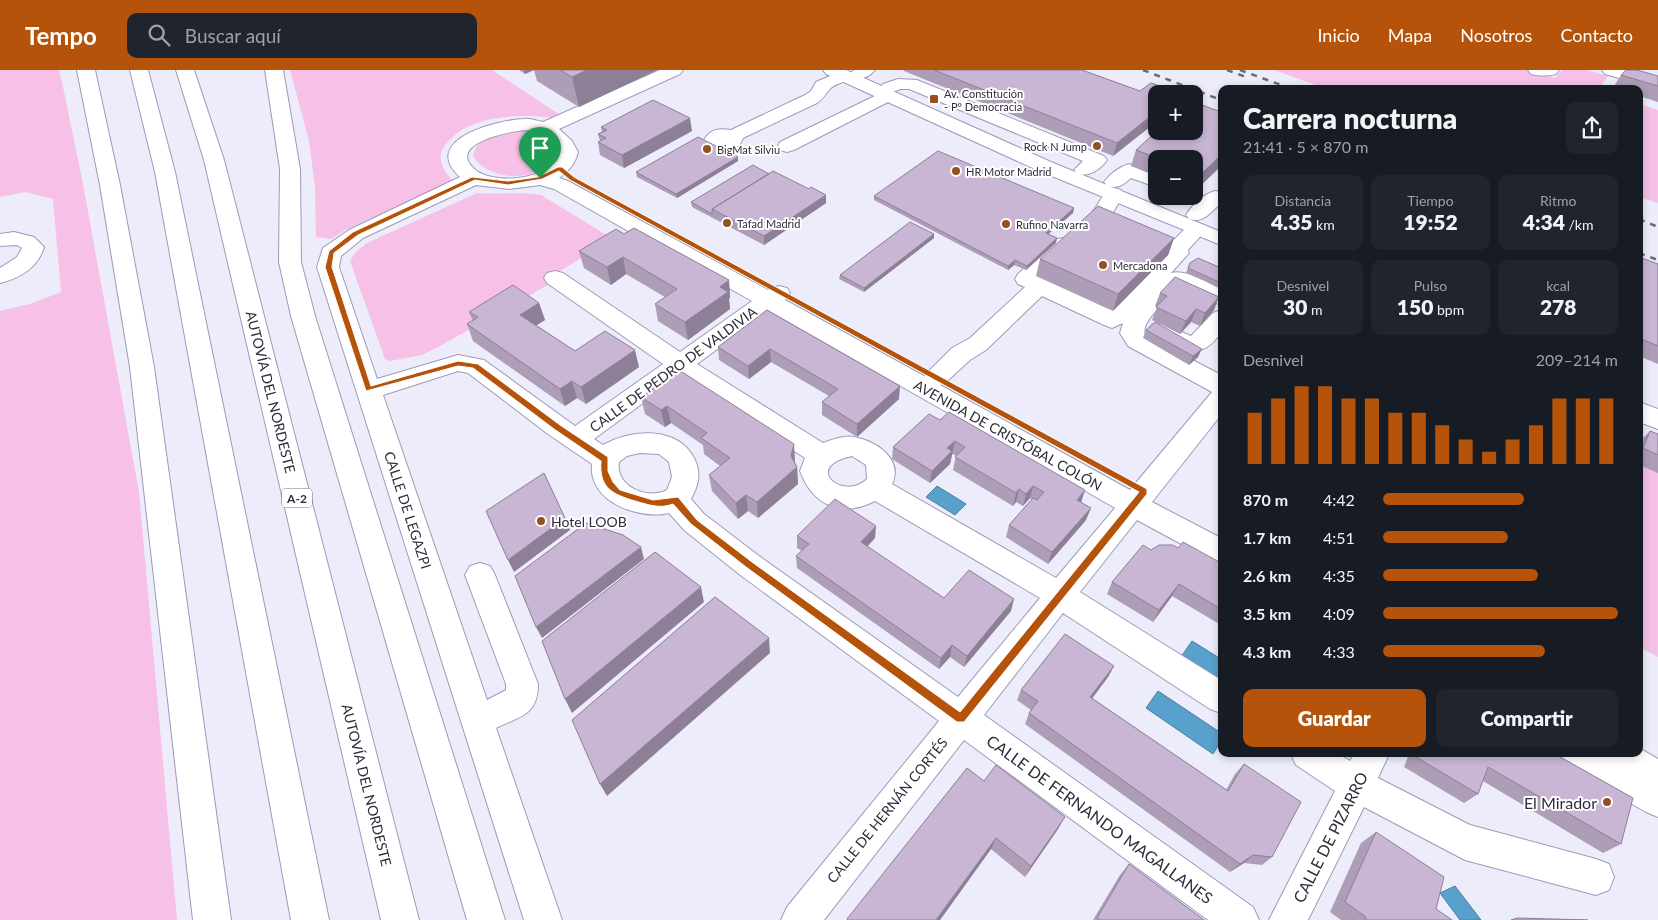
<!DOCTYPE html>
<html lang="es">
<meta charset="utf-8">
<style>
:root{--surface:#171b24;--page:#20242c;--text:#f1f3f6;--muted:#9ea1a6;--accent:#b45309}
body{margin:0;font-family:Lato,sans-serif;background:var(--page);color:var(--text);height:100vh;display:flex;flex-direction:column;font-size:19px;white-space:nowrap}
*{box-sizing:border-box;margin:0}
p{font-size:16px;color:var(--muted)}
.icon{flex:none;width:28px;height:28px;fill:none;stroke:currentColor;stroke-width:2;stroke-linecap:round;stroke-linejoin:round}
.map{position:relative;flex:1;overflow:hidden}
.sheet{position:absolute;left:1218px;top:15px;width:425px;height:672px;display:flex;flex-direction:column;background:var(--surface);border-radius:10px;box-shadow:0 2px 8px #0003}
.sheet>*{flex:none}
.fabs{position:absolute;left:1148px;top:15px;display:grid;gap:10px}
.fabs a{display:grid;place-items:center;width:55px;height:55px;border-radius:10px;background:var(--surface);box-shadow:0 2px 8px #0003;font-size:25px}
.pin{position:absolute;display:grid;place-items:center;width:42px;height:42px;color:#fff;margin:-51px -21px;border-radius:50% 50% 50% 0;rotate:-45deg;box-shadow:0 0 5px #0007}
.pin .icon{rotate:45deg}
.round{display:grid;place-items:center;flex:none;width:52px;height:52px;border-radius:10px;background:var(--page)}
.headline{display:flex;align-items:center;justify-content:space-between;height:85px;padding:0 25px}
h1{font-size:28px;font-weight:800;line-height:38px}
.stats{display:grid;grid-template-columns:repeat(3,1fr);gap:8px;height:85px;padding:5px 25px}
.stats div{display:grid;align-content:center;border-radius:10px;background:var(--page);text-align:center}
.stats b{font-size:21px;font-weight:800}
.stats small{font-size:14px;font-weight:400}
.stats p{font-size:14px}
.chart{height:140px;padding:10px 25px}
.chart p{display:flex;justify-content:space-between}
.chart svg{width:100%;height:90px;margin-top:5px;stroke:var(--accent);stroke-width:6}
.cta{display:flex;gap:10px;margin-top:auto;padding:10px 25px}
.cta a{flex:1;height:58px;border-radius:10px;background:var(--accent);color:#fff;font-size:20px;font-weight:800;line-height:58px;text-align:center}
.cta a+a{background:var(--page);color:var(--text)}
ul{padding:0 25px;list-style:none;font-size:16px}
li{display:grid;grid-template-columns:80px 60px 1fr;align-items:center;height:38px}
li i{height:12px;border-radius:6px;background:var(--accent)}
header{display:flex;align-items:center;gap:30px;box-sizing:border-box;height:70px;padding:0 25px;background:var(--accent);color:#fff}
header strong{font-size:24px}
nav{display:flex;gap:28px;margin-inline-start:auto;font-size:18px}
.search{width:350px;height:45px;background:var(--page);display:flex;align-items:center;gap:12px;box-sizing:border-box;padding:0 18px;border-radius:10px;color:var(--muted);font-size:19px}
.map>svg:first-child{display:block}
.green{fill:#f7c1e7}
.water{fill:#59a1cd;stroke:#4c7ea1}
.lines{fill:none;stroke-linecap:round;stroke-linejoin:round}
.minor-casing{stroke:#9b9abb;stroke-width:2}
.major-casing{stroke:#9b9abb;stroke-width:2}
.highway-casing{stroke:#9b9abb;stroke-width:2}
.minor{fill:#fff;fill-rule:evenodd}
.major{fill:#fff;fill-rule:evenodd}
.highway{fill:#fff;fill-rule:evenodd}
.rail{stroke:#6a6a78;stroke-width:2.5;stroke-dasharray:6 6;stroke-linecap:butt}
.wall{fill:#ad9db7}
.shaded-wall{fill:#8d7f95}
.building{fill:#c9b6d5;stroke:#8d7f95}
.route{fill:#b45309;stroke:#fff;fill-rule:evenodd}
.poi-dot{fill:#945022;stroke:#fff;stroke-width:2}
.labels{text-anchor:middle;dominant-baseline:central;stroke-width:4;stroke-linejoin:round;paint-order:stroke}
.far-poi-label{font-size:11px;fill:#2e2d3b;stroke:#fff;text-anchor:start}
.shield{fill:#fff;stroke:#6d6c76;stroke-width:1}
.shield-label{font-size:12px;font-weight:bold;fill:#2e2d3b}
.street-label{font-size:14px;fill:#2e2d3b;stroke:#fff}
.poi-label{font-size:14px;fill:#2e2d3b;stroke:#fff;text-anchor:start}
.near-poi-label{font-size:16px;fill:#2e2d3b;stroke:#fff;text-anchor:end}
.near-street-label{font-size:16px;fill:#2e2d3b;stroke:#fff}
</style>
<header>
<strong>Tempo</strong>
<div class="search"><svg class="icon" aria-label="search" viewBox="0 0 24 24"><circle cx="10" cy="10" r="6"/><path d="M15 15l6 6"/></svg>Buscar aquí</div>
<nav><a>Inicio</a><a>Mapa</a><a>Nosotros</a><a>Contacto</a></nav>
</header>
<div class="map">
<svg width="1658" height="850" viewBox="0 0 1658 850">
<rect width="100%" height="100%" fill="#ececfa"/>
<path class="green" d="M0,0H59L62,12L83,114L139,422L177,850H0V241L30,234L61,222L53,129L25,122L0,127Z
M290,0H492L560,45C550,50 542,46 531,46C501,45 465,50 446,74C435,87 443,101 453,111L345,160L331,169L316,167L315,117L309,71Z
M1274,0H1529L1555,8L1562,0H1587L1608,6L1599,19H1327Z
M1639,34L1658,40V133L1639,127Z
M518,60C533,62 555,65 557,84C543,113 489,113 473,86C478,65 499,64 518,60Z
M477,123C498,125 523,121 541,125L613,169L550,207L555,211L440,276L422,285L390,291L385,289L350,191L356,182L367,173Z
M1639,365L1658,373V587L1639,577Z"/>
<path class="water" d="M937,416L966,434L955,445L926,427Z
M1192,571L1221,589V614L1181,587Z
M1158,621L1221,663V671L1213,684L1146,638Z
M1455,816L1481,850H1460L1440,823Z"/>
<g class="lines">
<g class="minor-casing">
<path id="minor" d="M77,0H95L120,115L154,297L231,850H193L130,297L100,115Z
M265,0H283L300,99L301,192L315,246L505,850H467L291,246L279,192L280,99Z
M660,0H683L680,4L559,59L572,71L578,82C575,94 569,101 559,108L568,111L768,220L779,216L787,218L790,223L785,230L924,306L952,278L970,268L1025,217L1018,214L1015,209L1018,204L1057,169L1065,168L1073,169L1076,174L1041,207L1109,239L1167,182L1093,150L1090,146L1107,120L1114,118L1121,120L1124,124L1112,144L1171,169H1175C1184,160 1190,151 1204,155L1207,159L1188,180L1189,183L1171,203C1187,199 1207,213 1221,219V235L1181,218C1170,228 1140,250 1145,265L1221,305V345L1152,432L1221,468V494L1211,490L1137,450L1080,522L1221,610V643L1210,639L1063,543L984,645L1253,837L1259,850H1208L964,670L824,850H781L787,837L939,651L739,504L684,460L669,443C639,450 588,432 592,394L548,364L468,303L458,301L383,325L487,630L506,620V614L465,505L470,496L480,493L490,496L495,505L538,614C538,645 521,646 496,658L562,850H524L317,197L323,178L349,160L460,107C419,70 497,50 524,49C530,48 537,51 543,52ZM526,60C540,62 570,75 554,93C538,110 498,113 478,102C474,99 470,95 468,91C460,70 513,61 526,60ZM476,115L509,119L540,115L554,119L752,231L680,282L563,203L555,201L547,203L544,208L547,213L663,294L575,356L484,290L458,285L377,309L339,197L341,186L363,168ZM1042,226L1104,255L1112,258L1123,253L1120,263L1128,276L1212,322L1130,420L940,315L944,314L970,290L986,280ZM769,241L1096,427L1115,438L1056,508L892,414C904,389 875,370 853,367C845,365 831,370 823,373L697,294ZM680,306L805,388L800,401C813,436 842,448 875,431L1040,528L958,627L759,486L704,444L691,429C698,416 702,403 694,388C677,356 632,359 603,375L594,369ZM640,383L659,384L669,392L672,407L667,420C648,430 615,417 619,392L627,386ZM852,386L866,395L867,409C843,432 801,397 852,386Z
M854,0H875C869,7 861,10 853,8L850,4Z
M1528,0H1559L1556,4C1548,6 1539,6 1531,4Z
M1602,0H1629L1658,8V19L1605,4Z
M842,1L848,2L851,6C845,14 834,13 829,20C825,25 823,29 817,33L743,68C738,85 712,82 704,70C710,59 719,58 731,60L805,25L811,21L816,12Z
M898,9L917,10L1104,86L1107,90C1100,100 1089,107 1077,104L1074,100L1083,91L909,19H901L892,22L895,26L892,30L794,80L787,82L780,80L778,76L780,72L883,22L880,18L883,14Z
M1129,94L1156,104V117L1131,108C1123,115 1118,119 1107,116L1104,112C1110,104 1119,97 1129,94Z
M1215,121L1221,122V135H1219C1209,144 1203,153 1189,149L1186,145C1192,135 1204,124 1215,121Z
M14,162L34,167L44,177C38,198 20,208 0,213V198L17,187L22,178L17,175L0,176V164Z
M1221,240V263C1216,269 1211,276 1203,279C1187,286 1157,275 1148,261L1152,255L1160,253L1191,266L1213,243Z
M1639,678L1658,689V747L1646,742L1564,695L1559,684H1639Z
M1291,684H1338L1350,691L1354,684H1389L1378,708L1470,755L1596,789L1609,794L1614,807L1609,820L1596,825L1465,790L1364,737L1308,850H1269L1335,721L1296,695Z"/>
</g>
<g class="major-casing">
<path id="major" d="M823,0H846L1051,92L1221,162V175L1037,100L826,4Z
M1639,332L1658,339V359L1639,352Z"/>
</g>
<g class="highway-casing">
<path id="highway" d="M130,0H148L175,102L329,850H291L155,102Z
M176,0H194L224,90L419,850H381L204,90Z"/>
</g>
<use href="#minor" class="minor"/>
<use href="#major" class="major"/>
<use href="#highway" class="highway"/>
<path class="rail" d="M1143,0L1221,30
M1227,0L1246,7
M1240,0L1292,19
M1639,149L1658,157
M1639,183L1658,190"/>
</g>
<path class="wall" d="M519,0H657L579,37L537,11L534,0L525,4Z
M904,0H1082L1140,21L1156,24V52L1113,86L904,1Z
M1621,5L1658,6V32L1639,26V19H1616L1613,18Z
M1221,42V96L1195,121H1194V89H1156V106L1131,96L1136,80Z
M601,57L692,61L624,98L600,85L598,72L600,71L598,64L602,62Z
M738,91L677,128L637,107L636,102Z
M769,104L826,133L764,175L692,137L691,132Z
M874,126L1074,138L1073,143L1048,164L1057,168L1056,173L1026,200L1014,195L1008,200L874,130Z
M624,164L729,210L730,228L729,229L730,239L688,270L658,251L655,234L665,227L626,204L611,215L584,198L579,181Z
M934,164V168L864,222L839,209L840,205Z
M1174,168L1168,185L1113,241L1036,206L1040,189Z
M1639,187L1658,194V294L1639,286Z
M1188,198H1221V218L1186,203Z
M1160,223L1214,240L1200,256L1191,252L1180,264L1152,250L1157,237L1155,236Z
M539,233L545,250L536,255L575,281L639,297L586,334L577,328L565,336L473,271L467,254L473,251L469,242Z
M767,240L899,329L857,367L822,345V332L829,326L771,292L749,309L719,290L718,277Z
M1146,260L1198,287L1189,295L1143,268Z
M641,327L794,374V393L797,397L798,414L758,448L748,441L738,449L712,421L709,405L720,396L704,384L703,375L671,353L665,357L645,344Z
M929,344L1081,432L1086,450L1048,494L1006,467L1009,455L1032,430L1030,428L1023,436L1016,432L1013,436L953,400L956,386L953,384L952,385L950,394L930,413L892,389L893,377Z
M1650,361L1658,364V403L1639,395V372Z
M797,466L875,468L867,477L944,528L1011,541L964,597L950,587L939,599L797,498L796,486L802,481L797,478Z
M1178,478L1221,493V555L1172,526L1153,552L1107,524L1112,512L1151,480Z
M1114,596L1108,607L1092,628L1226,720L1235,704L1244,694L1272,787L1262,795L1244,793L1230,802L1025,654L1029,643L1031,640L1017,630L1021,620Z
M1409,684H1555L1621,774L1603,783L1483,711L1478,724L1464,733L1404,697Z
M984,711L1058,759L1025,807L991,779L940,850H847Z
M1376,762L1436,839L1452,850H1341L1330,842L1361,773Z
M1129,794L1204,850H1093L1120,805Z"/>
<path class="shaded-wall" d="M524,0H534L525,4Z
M587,0H657L579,37L572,7Z
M1156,42V52L1113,86L1117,73Z
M690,48L692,61L624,98L622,85Z
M1221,85V96L1195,121L1201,104Z
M738,87V91L677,128L676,124Z
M826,125V133L764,175V166Z
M1074,138L1073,143L1045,167L1046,163Z
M934,164V168L864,222V218Z
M1057,168L1056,173L1026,200L1027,196Z
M1174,168L1168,185L1113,241L1118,224Z
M623,187L626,204L611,215L607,197Z
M1015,190L1014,195L1008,200V196Z
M729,210L730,228L729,229L730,239L688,270L685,252L720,217Z
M1219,227L1214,240L1200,256L1205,243Z
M539,233L545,250L526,262L520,245Z
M1196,239L1191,252L1180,264L1186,251Z
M770,279L771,292L749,309L748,296Z
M1202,279L1198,287L1189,295L1193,286Z
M635,280L639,297L586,334L581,317Z
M572,311L577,328L565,336L560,319Z
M900,316L899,329L857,367V354Z
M667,336L671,353L665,357L661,340Z
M955,371L950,394L930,413L932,401L947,378Z
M794,374L795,391L792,401L797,397L798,414L758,448L757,432L791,386Z
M1033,416L1030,428L1023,436L1026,424Z
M1019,419L1016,432L1013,436L1016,423Z
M1085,420L1081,433L1077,430Z
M746,425L748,441L738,449L736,433Z
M1091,438L1086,450L1048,494L1052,482Z
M565,448L570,460L514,502L508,490Z
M876,456L875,468L860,484L861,472Z
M641,477L644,489L542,568L536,557Z
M1179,514L1172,526L1153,552L1159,540Z
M701,517L704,532L572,643L565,629Z
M1014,529L1011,541L964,597L967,586Z
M769,568L770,583L607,726L600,714Z
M952,575L950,587L939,599L941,588Z
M1114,596L1108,607L1085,638L1090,627Z
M1065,747L1058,759L1025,807L1031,796Z
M996,768L991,779L940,850H936Z
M1253,785L1244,793L1230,802L1240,794Z"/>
<path class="building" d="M560,0H587L572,7Z
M934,0H1082L1140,21L1151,13L1180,23L1156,24V42L1117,73Z
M1626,0H1637L1658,6V16L1621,5Z
M653,30L690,48L622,85L598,72L606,68L598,64L607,60L601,57Z
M1194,32L1221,42V85L1201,104L1194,102V89H1160L1136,80L1157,61H1194Z
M698,67L738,87L676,124L636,102Z
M938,81L1074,138L1046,163L1057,168L1027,196L1015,190L1008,196L874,126Z
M753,95L769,104L712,139V144L691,132Z
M773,101L809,119L811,117L826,125L764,166L712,139Z
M1098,136L1174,168L1118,224L1040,189Z
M910,152L934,164L864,218L840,205Z
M634,158L729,210L720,217L728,222L685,252L655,234L677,219L623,187L607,197L579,181L616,159L624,164Z
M1639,187L1658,194V276L1639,268Z
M1198,188L1221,198V213L1188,198L1190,193Z
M1175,207L1219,227L1205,243L1196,239L1186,251L1156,237L1167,226L1160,223Z
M513,215L539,233L520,245L575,281L605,261L635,280L581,317L572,311L560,319L467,254L478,247L469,242Z
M767,240L900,316L857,354L822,332L838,319L770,279L748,296L718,277Z
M1155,252L1202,279L1193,286L1146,260Z
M679,300L794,374L791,386L797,397L757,432L746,425L736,433L709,405L730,388L701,368L707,363L667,336L661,340L641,327Z
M949,342L1085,420L1077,430L1091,438L1052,482L1009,455L1033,428L1037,430L1044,422L1033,416L1026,424L1019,419L1016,423L955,387L965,377L955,371L947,378L952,381L932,401L893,377L929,344L940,350Z
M1650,361L1658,364V385L1643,378Z
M544,403L565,448L508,490L486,441Z
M835,429L876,456L861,472L944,528L969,500L1014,529L967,586L952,575L941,588L796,486L809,474L797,466Z
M586,453L623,465L641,477L536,557L515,506Z
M1183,472L1221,493V539L1179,514L1159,540L1112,512L1143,475L1151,480L1159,475H1173L1178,478Z
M655,482L701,517L565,629L542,571Z
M715,527L769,568L600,714L572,650Z
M1065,564L1114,596L1090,627L1228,721L1244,694L1301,732L1272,787L1253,785L1240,794L1029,643L1038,631L1021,620Z
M1418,684H1555L1633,728L1621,774L1488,697L1478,724L1416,687Z
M996,695L1065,747L1031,796L996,768L936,850H848L847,849L967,698L984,711Z
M1376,762L1444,807L1436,839L1452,850H1365L1366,847L1345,832Z
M1129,794L1204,850H1100L1097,848Z
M1517,848L1588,850H1511Z"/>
<path class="route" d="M558,97H562L574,107L1147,419V424L964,652H957L746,497L691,454L673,434C660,439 649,435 635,431C612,424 599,418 601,391L554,359L473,298L458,296L366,321L325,197L329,181L353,162L472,107L508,111L538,107ZM559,101L570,110L1139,422L960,642L752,492L697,450L678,427L653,430L620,420L613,412L608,401V387L560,355L478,294L458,291L371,316L332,197L334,183L358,165L475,110L508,115L542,109Z"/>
<g class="poi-dot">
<rect x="929" y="24" width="10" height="10" rx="2.5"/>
<circle cx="1097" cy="76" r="5"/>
<circle cx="707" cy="79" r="5"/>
<circle cx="956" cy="101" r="5"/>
<circle cx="727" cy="153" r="5"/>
<circle cx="1006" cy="154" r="5"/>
<circle cx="1103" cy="195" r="5"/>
<circle cx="541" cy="451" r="5"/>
<circle cx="1607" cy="732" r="5"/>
</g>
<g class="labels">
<g class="far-poi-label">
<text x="944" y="23">Av. Constitución<tspan x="944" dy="13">- Pº Democracia</tspan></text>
<text x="1087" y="76" text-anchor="end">Rock N Jump</text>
<text x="717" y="79">BigMat Silviu</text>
<text x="966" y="101">HR Motor Madrid</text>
<text x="737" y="153">Tafad Madrid</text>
<text x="1016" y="154">Rufino Navarra</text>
<text x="1113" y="195">Mercadona</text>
</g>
<rect class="shield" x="282" y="418.5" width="30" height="19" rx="4"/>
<g class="shield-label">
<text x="297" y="428">A-2</text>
</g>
<g class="street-label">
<text transform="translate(673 299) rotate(-36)">CALLE DE PEDRO DE VALDIVIA</text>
<text transform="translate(271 322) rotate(76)">AUTOVÍA DEL NORDESTE</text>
<text transform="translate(1008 365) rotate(29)">AVENIDA DE CRISTÓBAL COLÓN</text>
<text transform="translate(408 440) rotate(72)">CALLE DE LEGAZPI</text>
<text transform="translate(367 715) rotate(76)">AUTOVÍA DEL NORDESTE</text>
<text transform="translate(887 740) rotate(-51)">CALLE DE HERNÁN CORTÉS</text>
</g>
<g class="poi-label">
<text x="551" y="451">Hotel LOOB</text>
</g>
<g class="near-poi-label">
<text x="1597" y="732">El Mirador</text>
</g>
<g class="near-street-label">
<text transform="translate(1100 749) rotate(36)">CALLE DE FERNANDO MAGALLANES</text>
<text transform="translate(1330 767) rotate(-63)">CALLE DE PIZARRO</text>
</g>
</g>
</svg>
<div class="fabs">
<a>+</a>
<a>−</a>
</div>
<div class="pin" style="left:540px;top:108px;background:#1e9e55"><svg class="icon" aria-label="arrive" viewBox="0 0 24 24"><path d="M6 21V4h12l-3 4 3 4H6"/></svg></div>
<section class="sheet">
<div class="headline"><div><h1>Carrera nocturna</h1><p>21:41 · 5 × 870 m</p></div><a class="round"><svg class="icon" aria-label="share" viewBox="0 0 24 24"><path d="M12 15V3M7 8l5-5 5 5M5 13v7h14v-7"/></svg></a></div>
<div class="stats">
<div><p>Distancia</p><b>4.35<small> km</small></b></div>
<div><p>Tiempo</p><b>19:52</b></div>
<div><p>Ritmo</p><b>4:34<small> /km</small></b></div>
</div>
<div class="stats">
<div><p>Desnivel</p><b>30<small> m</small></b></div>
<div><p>Pulso</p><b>150<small> bpm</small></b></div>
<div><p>kcal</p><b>278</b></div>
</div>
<div class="chart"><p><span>Desnivel</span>209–214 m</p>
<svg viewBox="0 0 160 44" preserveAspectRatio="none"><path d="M5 44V19M15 44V12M25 44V6M35 44V6M45 44V12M55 44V12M65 44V19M75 44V19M85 44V25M95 44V32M105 44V38M115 44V32M125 44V25M135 44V12M145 44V12M155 44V12"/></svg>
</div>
<ul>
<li><b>870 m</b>4:42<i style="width:60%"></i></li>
<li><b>1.7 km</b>4:51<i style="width:53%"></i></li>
<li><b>2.6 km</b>4:35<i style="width:66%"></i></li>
<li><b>3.5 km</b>4:09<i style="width:100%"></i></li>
<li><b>4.3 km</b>4:33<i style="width:69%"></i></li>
</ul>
<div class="cta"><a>Guardar</a><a>Compartir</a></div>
</section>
</div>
